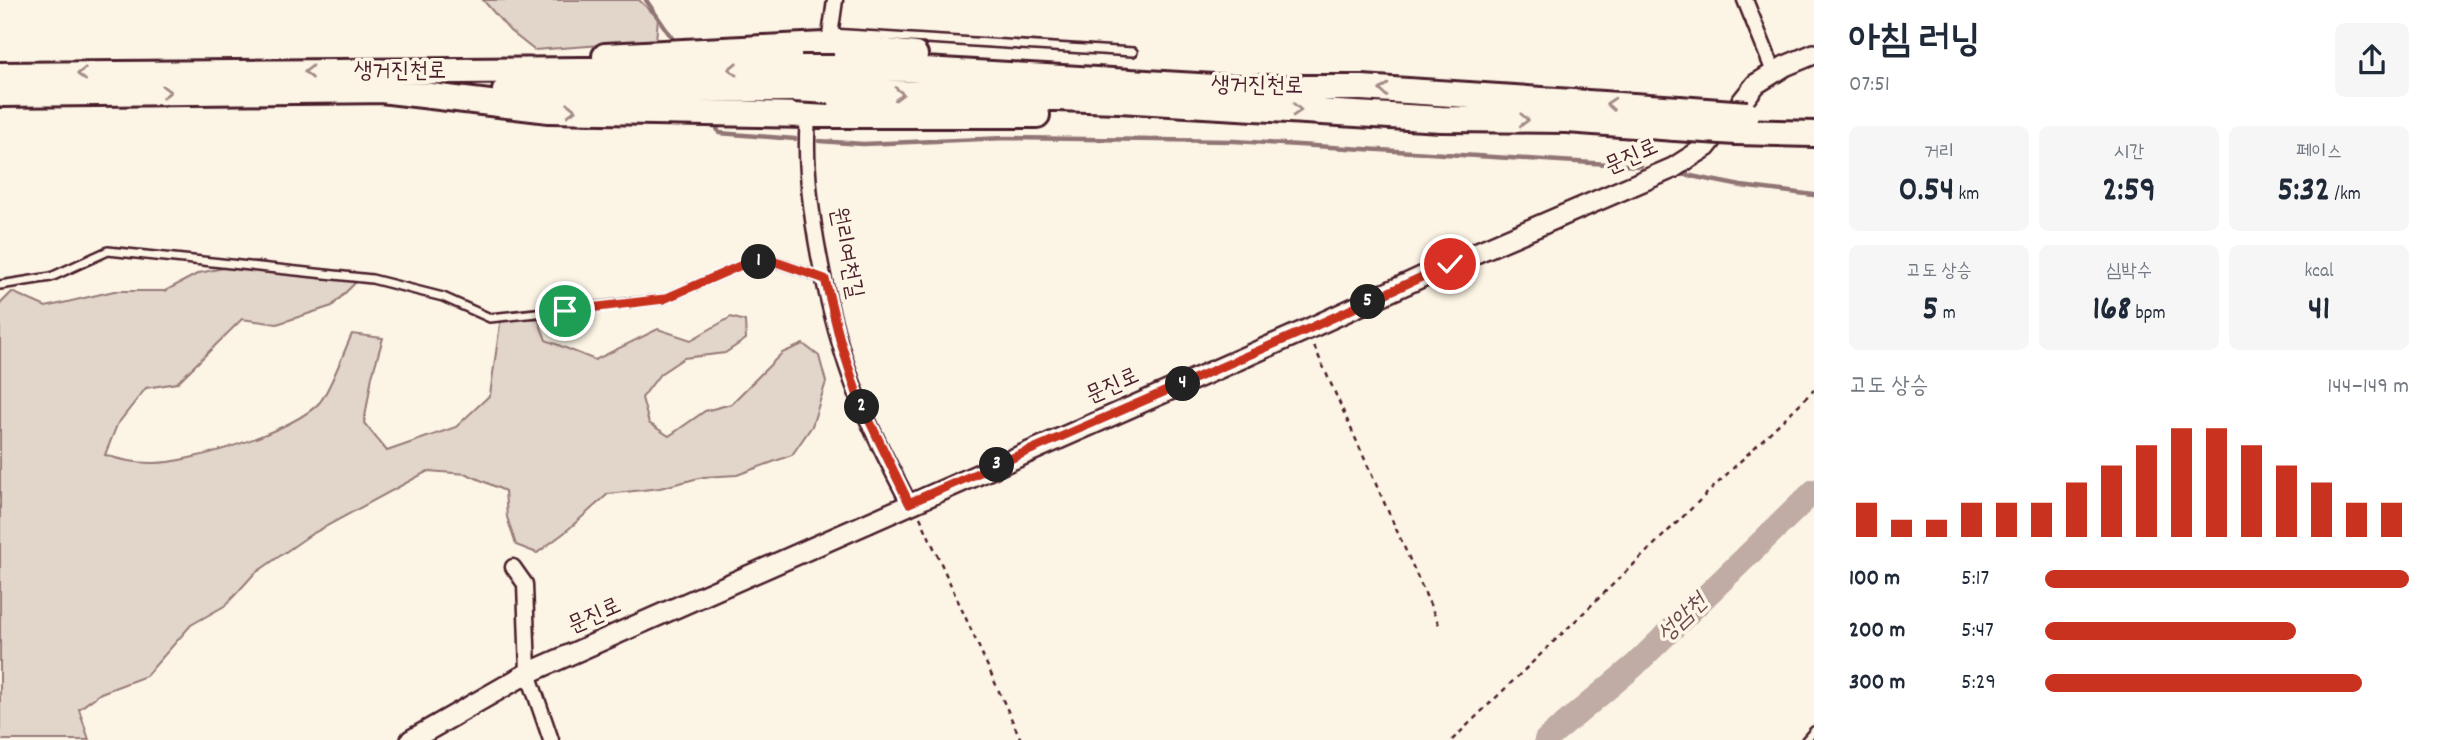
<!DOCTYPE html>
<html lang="ko">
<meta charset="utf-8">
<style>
:root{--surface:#fff;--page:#f6f6f7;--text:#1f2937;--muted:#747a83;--accent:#c8321e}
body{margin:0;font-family:Dekko,"Poor Story",sans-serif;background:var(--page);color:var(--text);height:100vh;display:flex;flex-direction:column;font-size:26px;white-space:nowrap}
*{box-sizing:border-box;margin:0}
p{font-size:23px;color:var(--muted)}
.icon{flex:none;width:38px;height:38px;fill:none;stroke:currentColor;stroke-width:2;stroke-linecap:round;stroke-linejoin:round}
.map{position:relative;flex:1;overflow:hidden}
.details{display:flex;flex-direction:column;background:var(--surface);width:630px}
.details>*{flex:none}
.pin{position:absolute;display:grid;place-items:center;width:60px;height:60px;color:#fff;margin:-30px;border:4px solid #fff;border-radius:50%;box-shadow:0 2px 7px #0007}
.km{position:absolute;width:35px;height:35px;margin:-18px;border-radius:50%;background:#222;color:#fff;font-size:19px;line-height:35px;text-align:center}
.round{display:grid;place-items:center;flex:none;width:74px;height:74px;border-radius:10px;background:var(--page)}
.head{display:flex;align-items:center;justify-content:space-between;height:119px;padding:0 35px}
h1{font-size:38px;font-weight:700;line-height:52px}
.stats{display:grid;grid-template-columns:repeat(3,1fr);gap:10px;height:119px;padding:7px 35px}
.stats div{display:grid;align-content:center;border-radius:10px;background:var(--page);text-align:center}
.stats b{font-size:35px;font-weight:700}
.stats small{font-size:19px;font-weight:400}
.stats p{font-size:19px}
.chart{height:196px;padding:14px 35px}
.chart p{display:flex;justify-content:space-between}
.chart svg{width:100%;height:126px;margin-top:7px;stroke:var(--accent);stroke-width:6}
ul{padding:0 35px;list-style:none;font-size:23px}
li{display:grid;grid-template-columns:112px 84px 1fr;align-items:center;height:52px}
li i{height:18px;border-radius:9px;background:var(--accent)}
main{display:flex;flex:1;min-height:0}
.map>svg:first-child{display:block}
.green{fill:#e2d5ca;stroke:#967a7a;stroke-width:2}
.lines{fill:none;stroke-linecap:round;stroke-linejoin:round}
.stream{stroke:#917474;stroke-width:4.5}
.river{stroke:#c0aca5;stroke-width:24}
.lane-casing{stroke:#4a1f2b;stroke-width:12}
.street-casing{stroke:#4a1f2b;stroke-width:19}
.secondary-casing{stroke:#4a1f2b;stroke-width:24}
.highway-casing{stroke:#4a1f2b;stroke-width:30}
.path{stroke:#4a1f2b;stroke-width:2.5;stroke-dasharray:5 5;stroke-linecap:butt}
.lane{stroke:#fcf5e5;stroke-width:7}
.street{stroke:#fcf5e5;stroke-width:14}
.secondary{stroke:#fcf5e5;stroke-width:19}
.highway{stroke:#fcf5e5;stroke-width:24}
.highway-bridge-casing{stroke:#4a1f2b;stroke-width:30;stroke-linecap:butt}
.highway-bridge{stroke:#fcf5e5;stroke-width:24}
.oneway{stroke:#a38a88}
.route-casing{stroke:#fff;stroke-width:14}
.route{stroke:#c8321e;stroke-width:9}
.labels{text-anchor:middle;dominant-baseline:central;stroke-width:7;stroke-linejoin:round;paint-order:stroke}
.street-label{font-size:23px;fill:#4a1f2b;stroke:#fcf5e5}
.water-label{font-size:24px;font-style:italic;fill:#6d4950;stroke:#fcf5e5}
</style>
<main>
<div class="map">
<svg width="1814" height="740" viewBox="0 0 1814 740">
<rect width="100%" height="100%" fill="#fcf5e5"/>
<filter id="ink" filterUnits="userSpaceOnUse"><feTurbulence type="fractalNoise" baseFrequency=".0143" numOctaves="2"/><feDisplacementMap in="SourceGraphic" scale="14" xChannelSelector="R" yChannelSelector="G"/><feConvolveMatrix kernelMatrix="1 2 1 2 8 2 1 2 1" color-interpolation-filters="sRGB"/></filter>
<g filter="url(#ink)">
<path class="green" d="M483,0H639L658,18L656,41L534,50L510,31Z
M257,261L357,281L332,306L277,324L242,319L177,383L146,388L117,425L105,455C120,460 136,463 152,463C189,464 296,430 320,402C331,388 344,351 352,334L383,338L372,376L364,423L387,451L456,427L490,395L501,317L538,319L546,340L595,360L658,329L691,340L731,317L745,321L746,339L725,353L684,358L660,374L642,398L649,423L669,436L705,411L731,404L782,353L803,344L819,356L826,382L812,426L792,455L737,475L703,477L660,488L608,494L564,533L537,553L516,545L507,517L505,491L467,474L428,471L310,535L254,574L226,605L191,625L146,676L101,693L79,709L89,740H0V304L12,292L46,307L114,291H165L199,273Z"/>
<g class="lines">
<path class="stream" d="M646,0L676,44
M714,121L719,133L795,139
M819,141L863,144L1006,138L1234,141L1641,166
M1676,173L1741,186L1814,195"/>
<path class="river" d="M1546,740L1634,666L1814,491"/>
<g class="lane-casing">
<path id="lane" d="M831,33L1133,52
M0,285L51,277L108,251L372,279L443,297L490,318L664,299L744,264L770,260L825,279
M1806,740L1814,731"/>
</g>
<g class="street-casing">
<path id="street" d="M1745,0L1774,72
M828,50L835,0
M809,109C799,188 829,323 858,397C872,434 891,468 909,503
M513,567L525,584L528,673L551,740"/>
</g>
<g class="secondary-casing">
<path id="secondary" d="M411,740L528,673L1306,330L1450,264L1673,168L1706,147L1756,84L1785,66L1814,54"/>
</g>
<g class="highway-casing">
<path id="highway" d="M605,56L824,45L915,55
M834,68L908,69L1231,88H1362L1679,109
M0,75L801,68
M381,90L549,110L809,115H1037
M505,91L794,89
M830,91L1119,100L1441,119L1567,120L1675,128
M0,94L395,90
M1736,132L1814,134"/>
</g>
<path class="path" d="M1314,346L1440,627
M920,517L1021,740
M1452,740L1814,390"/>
<use href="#lane" class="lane"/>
<use href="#street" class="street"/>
<use href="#secondary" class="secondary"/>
<use href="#highway" class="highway"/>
<g class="highway-bridge-casing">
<path id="highway-bridge" d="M801,68H834
M794,89L830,91
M1679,109L1747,114
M1675,128L1736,132"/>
</g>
<use href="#highway-bridge" class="highway-bridge"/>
</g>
<defs><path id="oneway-chevron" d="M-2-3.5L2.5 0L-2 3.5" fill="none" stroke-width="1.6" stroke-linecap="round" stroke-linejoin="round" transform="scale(1.75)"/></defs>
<g class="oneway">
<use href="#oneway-chevron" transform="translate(733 69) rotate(179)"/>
<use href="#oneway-chevron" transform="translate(309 72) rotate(-180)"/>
<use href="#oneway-chevron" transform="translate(82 74) rotate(179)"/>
<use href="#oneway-chevron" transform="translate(1384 90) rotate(-176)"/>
<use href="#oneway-chevron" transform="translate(166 92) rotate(-1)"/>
<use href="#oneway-chevron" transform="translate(899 94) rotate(2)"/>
<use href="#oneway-chevron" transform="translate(1611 104) rotate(-176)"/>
<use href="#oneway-chevron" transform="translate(571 110) rotate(1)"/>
<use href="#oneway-chevron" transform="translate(1297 110) rotate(3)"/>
<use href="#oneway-chevron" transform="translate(1524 120) rotate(2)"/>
</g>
</g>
<g class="lines" filter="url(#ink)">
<g class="route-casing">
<path id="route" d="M565,311L664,299L744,264L770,260L825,279L840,340L858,397L909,503L1306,330L1450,264"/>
</g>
<use href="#route" class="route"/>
</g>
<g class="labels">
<g class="street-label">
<text x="400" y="72">생거진천로</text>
<text transform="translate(1257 87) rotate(1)">생거진천로</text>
<text transform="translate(1632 158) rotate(-24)">문진로</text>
<text transform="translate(845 253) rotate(79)">원리여천길</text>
<text transform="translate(1113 387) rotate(-24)">문진로</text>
<text transform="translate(595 617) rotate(-24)">문진로</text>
</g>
<g class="water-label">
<text transform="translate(1683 619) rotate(-44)">성암천</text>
</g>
</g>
</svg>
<div class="pin" style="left:565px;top:311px;background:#1e9e55"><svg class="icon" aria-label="arrive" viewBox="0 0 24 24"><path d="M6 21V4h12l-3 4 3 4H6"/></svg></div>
<div class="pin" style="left:1450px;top:264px;background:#d93025"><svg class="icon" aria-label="check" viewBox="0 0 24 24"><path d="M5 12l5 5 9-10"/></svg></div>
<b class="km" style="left:759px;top:262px">1</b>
<b class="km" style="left:862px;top:407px">2</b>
<b class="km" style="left:997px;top:465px">3</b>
<b class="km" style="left:1183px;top:384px">4</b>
<b class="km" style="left:1368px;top:302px">5</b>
</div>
<section class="details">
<div class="head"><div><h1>아침 러닝</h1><p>07:51</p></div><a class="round"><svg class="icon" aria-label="share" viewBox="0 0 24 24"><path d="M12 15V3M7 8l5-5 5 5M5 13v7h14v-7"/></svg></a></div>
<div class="stats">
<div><p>거리</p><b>0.54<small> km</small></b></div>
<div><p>시간</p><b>2:59</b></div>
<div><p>페이스</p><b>5:32<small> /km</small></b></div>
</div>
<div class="stats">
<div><p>고도 상승</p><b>5<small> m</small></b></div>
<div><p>심박수</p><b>168<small> bpm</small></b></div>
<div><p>kcal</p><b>41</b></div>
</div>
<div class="chart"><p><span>고도 상승</span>144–149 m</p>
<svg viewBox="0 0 160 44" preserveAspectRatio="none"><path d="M5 44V32M15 44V38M25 44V38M35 44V32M45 44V32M55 44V32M65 44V25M75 44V19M85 44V12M95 44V6M105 44V6M115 44V12M125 44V19M135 44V25M145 44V32M155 44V32"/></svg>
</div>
<ul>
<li><b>100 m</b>5:17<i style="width:100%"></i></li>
<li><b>200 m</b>5:47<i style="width:69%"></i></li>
<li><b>300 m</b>5:29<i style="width:87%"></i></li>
</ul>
</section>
</main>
